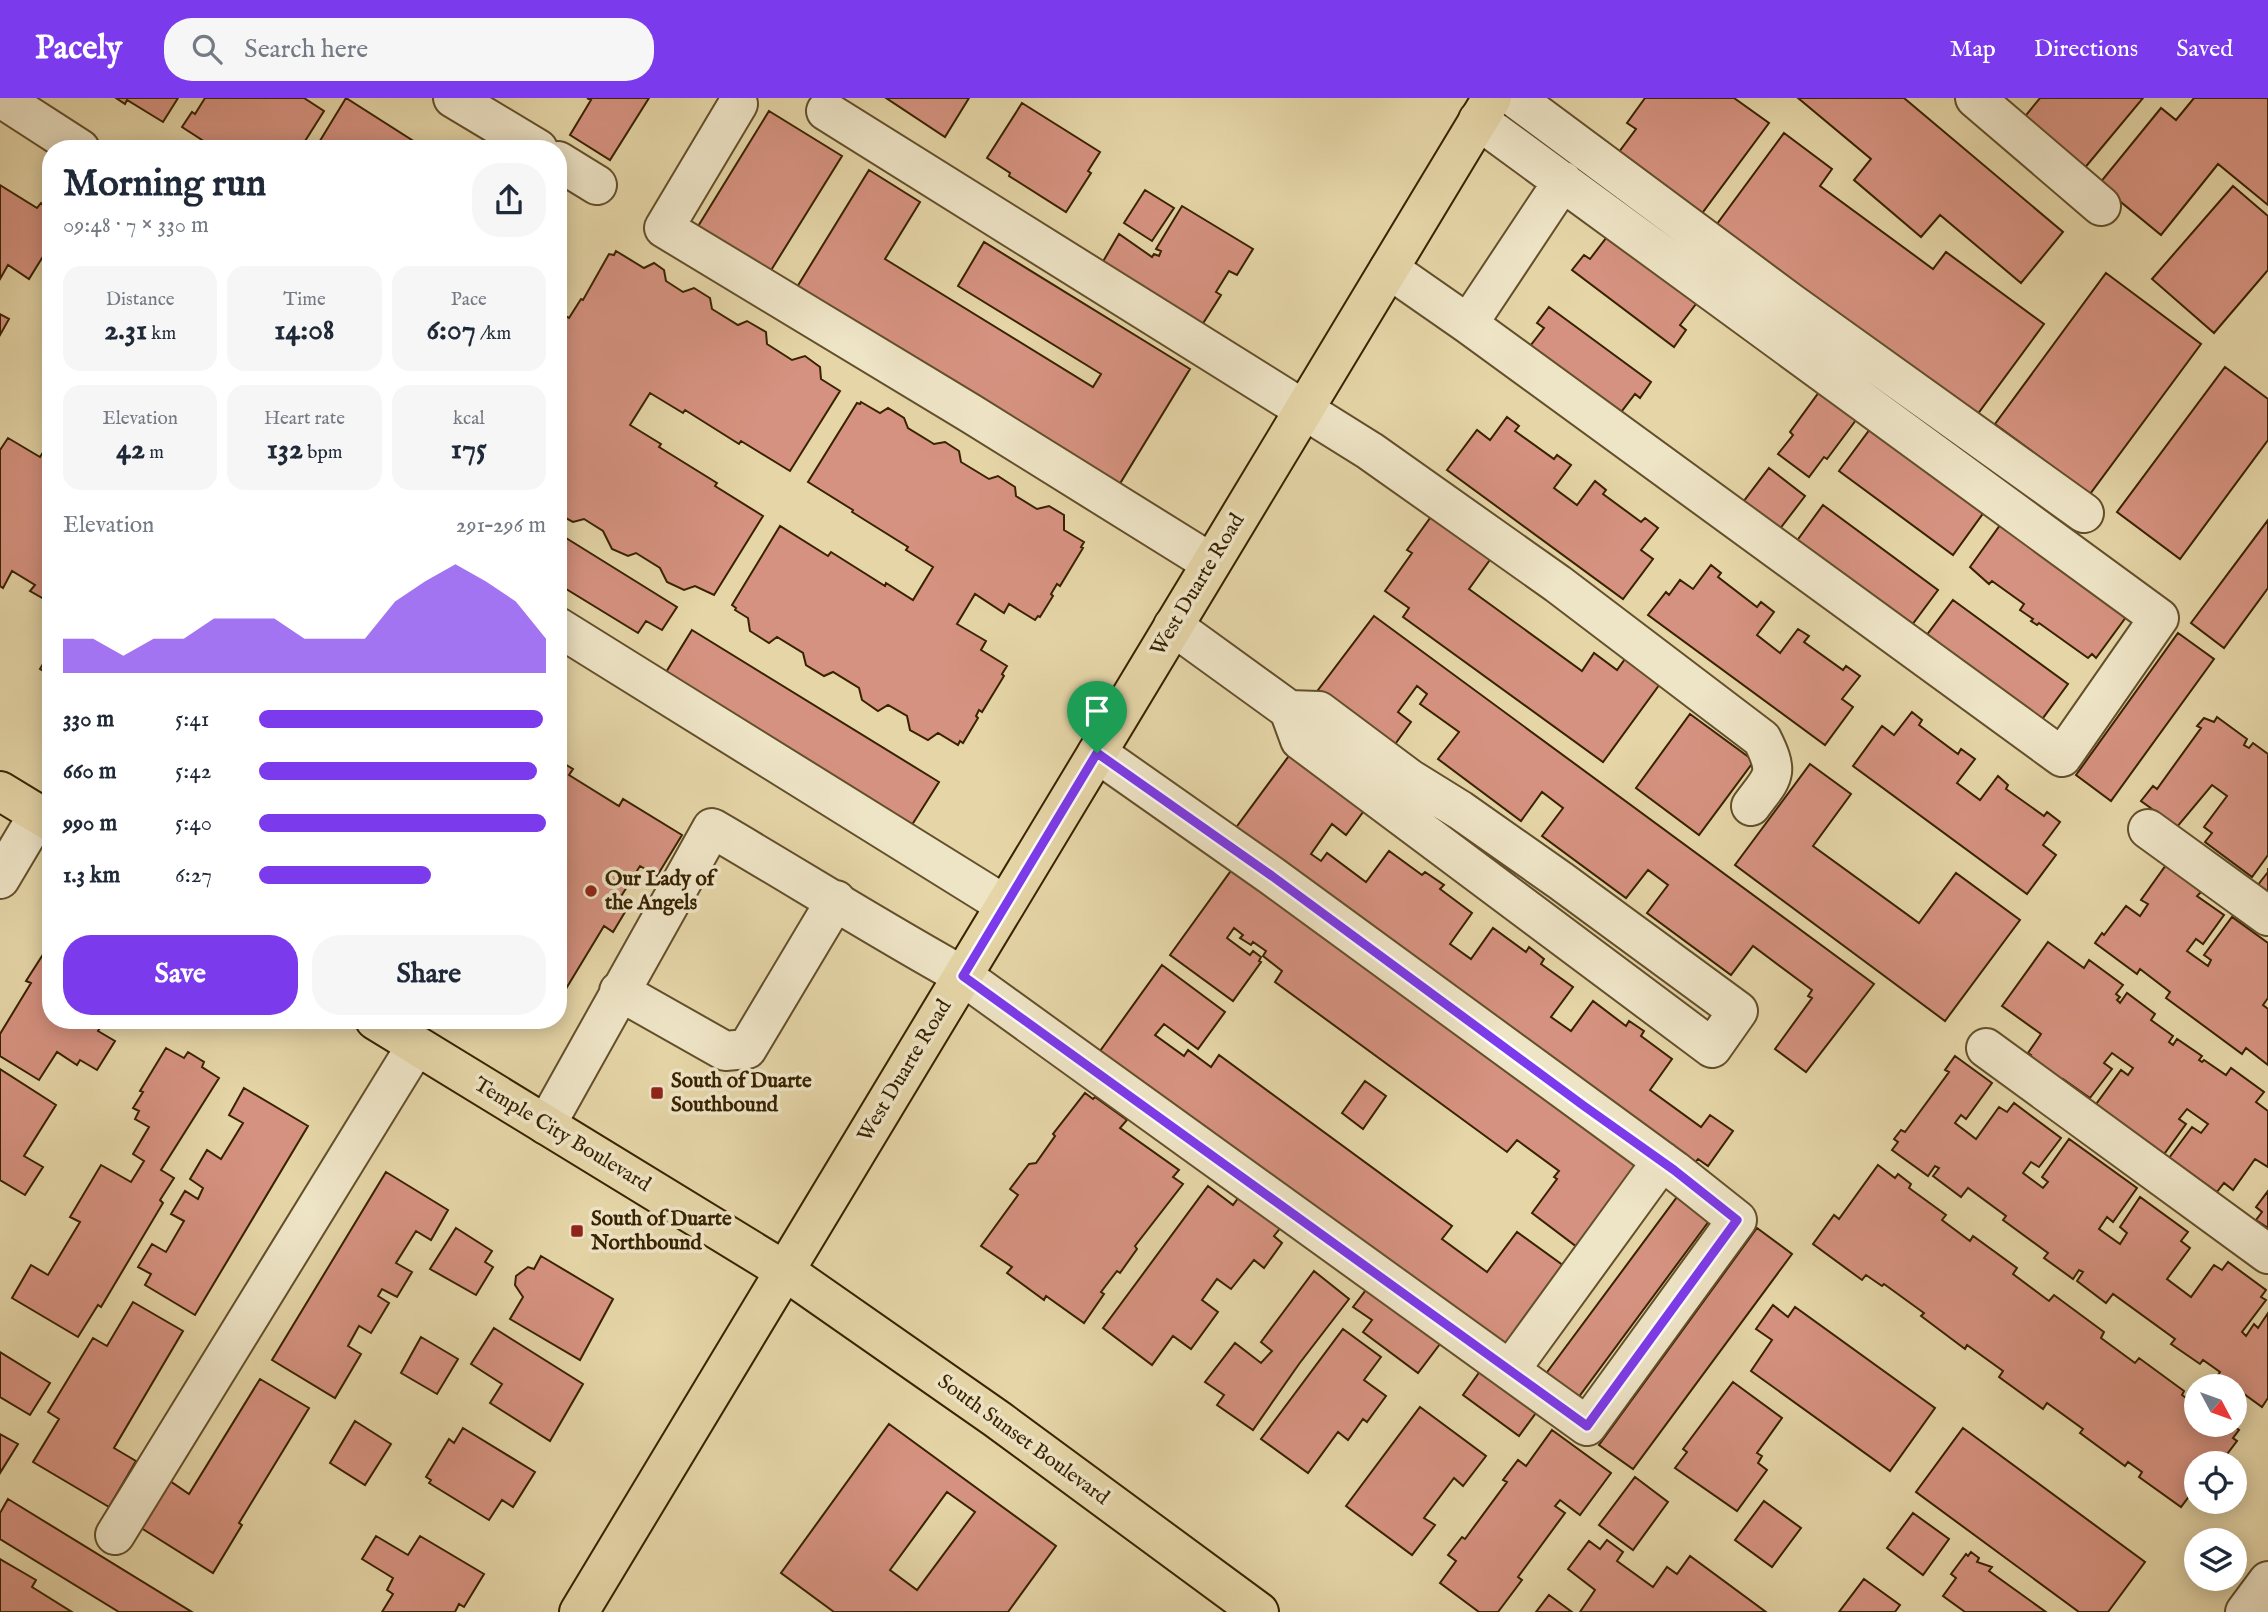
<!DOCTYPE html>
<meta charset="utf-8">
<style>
:root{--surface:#fff;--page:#f6f6f7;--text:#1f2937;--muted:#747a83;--accent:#7c3aed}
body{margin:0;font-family:"IM FELL English",serif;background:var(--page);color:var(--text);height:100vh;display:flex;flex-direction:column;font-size:26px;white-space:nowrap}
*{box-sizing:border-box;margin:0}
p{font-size:23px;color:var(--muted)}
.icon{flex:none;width:38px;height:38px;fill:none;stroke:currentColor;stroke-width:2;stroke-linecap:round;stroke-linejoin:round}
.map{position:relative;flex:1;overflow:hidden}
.panel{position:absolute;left:42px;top:42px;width:525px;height:889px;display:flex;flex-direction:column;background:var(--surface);border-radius:28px;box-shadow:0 4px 18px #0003}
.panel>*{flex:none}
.needle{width:46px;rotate:131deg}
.tools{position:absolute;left:2184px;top:1276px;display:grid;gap:14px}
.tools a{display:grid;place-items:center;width:63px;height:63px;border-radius:50%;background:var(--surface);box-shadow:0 4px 18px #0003;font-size:35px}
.pin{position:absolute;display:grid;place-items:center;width:60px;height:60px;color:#fff;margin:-72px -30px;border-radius:50% 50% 50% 0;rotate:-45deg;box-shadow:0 0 7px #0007}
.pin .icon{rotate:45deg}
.round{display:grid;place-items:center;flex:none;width:74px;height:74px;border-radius:28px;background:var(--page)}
.overview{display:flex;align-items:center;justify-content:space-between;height:119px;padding:0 21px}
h1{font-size:38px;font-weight:700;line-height:52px}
.figures{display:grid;grid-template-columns:repeat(3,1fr);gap:10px;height:119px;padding:7px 21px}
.figures div{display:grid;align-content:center;border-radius:18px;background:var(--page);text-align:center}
.figures b{font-size:30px;font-weight:700}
.figures small{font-size:19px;font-weight:400}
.figures p{font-size:19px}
.chart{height:196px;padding:14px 21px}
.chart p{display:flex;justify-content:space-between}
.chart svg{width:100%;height:126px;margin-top:7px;fill:var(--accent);opacity:.7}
.action{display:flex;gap:14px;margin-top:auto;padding:14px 21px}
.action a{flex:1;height:80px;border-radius:28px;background:var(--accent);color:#fff;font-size:28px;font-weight:700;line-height:80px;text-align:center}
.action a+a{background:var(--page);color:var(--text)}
ul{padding:0 21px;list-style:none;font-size:23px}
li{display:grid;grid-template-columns:112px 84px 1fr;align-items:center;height:52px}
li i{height:18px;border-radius:9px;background:var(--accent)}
header{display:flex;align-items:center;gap:42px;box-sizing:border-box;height:98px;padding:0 35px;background:var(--accent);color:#fff}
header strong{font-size:33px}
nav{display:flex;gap:38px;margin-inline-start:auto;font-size:24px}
.search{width:490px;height:63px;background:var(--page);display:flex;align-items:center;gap:18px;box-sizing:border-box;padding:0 24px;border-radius:28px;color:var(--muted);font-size:26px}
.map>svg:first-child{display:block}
.building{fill:#d69280;stroke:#382200;stroke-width:2;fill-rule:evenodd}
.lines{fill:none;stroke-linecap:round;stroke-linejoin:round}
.minor-casing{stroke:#634f2a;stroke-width:42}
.major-casing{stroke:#382200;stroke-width:42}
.minor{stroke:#eee4c6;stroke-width:38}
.major{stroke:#e5d5a7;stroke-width:38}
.route-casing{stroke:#fff;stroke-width:14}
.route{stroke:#7c3aed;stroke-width:9}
.poi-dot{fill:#8f2418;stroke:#eee4c6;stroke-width:2.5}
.labels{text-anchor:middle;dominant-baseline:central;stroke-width:7;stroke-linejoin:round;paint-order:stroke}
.street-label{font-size:21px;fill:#382200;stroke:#eee4c6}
.poi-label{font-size:21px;font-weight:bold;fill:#382200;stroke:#eee4c6;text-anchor:start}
</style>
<header>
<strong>Pacely</strong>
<div class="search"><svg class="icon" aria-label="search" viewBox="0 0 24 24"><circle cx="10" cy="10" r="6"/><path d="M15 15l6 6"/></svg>Search here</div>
<nav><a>Map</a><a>Directions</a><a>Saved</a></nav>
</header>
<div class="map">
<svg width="2268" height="1514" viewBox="0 0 2268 1514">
<rect width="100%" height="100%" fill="#e5d5a7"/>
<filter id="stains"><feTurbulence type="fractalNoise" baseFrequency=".00286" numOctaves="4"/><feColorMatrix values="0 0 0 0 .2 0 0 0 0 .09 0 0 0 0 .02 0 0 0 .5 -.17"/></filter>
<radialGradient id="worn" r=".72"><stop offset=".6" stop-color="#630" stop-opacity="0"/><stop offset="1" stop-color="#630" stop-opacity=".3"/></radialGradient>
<path class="building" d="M116,0H178L163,24L127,2L125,6Z
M205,0H304L324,13L300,51H240L231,45L227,51H216L182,29L192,14L195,16Z
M346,0L426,51H315Z
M587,0H649L610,62L570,37L591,2Z
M886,0H969L945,39Z
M1645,0H1734L1769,25L1700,118L1616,58L1636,31L1627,25Z
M1798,0H1904L2063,134L2021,185L1940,117L1921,139L1854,82L1871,61Z
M2040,0H2143L2083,72L2022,22Z
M2194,0H2268V107L2218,66L2161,137L2099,86L2161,10L2176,22Z
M1022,5L1100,54L1088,73L1091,75L1066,114L1009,78L1010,75L987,60Z
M769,13L842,58L770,174L697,130Z
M1784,35L1832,71L1820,88L1933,171L1946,154L2044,226L1974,321L1714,130Z
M869,72L920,104L885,161L1093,289L1101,276L958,188L984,144L1190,271L1116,392L794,194Z
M0,87L37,110L41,105L51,111V165L42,160L29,181L8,167L0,181Z
M2233,88L2268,118V172L2214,235L2152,181Z
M1145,92L1174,110L1152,143L1124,125Z
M1182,108L1253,151L1237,177L1229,173L1216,194L1221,197L1200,230L1101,167L1119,136L1152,159L1154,156L1159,158L1161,153L1156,151Z
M1610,135L1699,202L1680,227L1686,232L1674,249L1572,172L1584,157L1590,161Z
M616,153L644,170L654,165L664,172L666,183L683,194L694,190L710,200L712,211L738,227L747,223L766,234L767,246L792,262L805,258L820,269L821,281L840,293L790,373L741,343L739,346L685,312L683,315L650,295L630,327L661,346L659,349L717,385L715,388L763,418L714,497L695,488L684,492L667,484L660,470L636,455L628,458L612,451L603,433L584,421L573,424L558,416V214L569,220L581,201L583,202L609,156L614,157Z
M2106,175L2201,246L2090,396L1995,326Z
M1549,209L1651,284L1640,300L1635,296L1615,322L1524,256L1544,230L1537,225Z
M0,216L9,221L0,237Z
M2225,269L2268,301V342L2180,461L2117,414Z
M1822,290L1859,318L1827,361L1824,359L1809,379L1778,356L1793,337L1790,334Z
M861,304L880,315L888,310L904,320L908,330L934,346L945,344L959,353L961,364L989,381L998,378L1015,389L1016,398L1037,411L1049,408L1064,417V432L1084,444L1081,449L1083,450L1060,488L1057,486L1051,496L1053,498L1040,519L1038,518L1035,522L1009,506L1004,515L975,496L957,526L986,543L981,552L1007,568L1002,576L1004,578L982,614L979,612L976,618L978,620L963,645L960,643L958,647L938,635L928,642L910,632L907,618L888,607L878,613L862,602L859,590L833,574L824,578L806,567L803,555L777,539L769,545L750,533L748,520L735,512L736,510L732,507L780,428L828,458L831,454L885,488L886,485L913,502L933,469L906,452L908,449L852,414L853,412L808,384L857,305L860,306Z
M1507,319L1519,328L1515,333L1554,361L1557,357L1571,367L1554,390L1577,407L1595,383L1606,392L1603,396L1641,424L1645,420L1658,430L1641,452L1653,461L1623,501L1447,372L1477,332L1490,342Z
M1873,327L1987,410L1953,457L1839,373Z
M8,340L40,359L47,348L51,350V505L30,493L35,487L12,473L3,490L0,488V352Z
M1769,370L1805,398L1773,440L1737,412Z
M1823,407L1938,492L1903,539L1788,455Z
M1438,409L1497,452L1469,491L1582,573L1594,555L1617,572L1630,554L1665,579L1603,664L1403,519L1409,510L1385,493L1412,455L1407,452Z
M2268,422V490L2224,550L2191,525Z
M2003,423L2129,515L2096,560L2092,556L2088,560L2039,525L2037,527L2031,523L2033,521L2020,512L2024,506L1992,483L1989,486L1970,469Z
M558,435L677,509L662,532L646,523L638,535L558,486Z
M1711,467L1721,475L1718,479L1757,509L1761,504L1774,514L1757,537L1780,555L1798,531L1809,538L1804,544L1843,572L1846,568L1860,578L1842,601L1853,609L1825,647L1648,517L1666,494L1669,497L1680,482L1693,491Z
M1953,502L2068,586L2032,635L1917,550Z
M1374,518L1874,886L1806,974L1775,951L1812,900L1808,898L1812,892L1753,848L1731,877L1647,815L1668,787L1648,772L1626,800L1542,738L1563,710L1542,694L1521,723L1438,661L1459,634L1420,606L1427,596L1417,588L1398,614L1411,624L1388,656L1312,600Z
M692,532L939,684L910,730L660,584Z
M2178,535L2214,561L2111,703L2076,677Z
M51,553V578L40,571Z
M1912,614L1922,622L1919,627L1958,656L1961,651L1975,661L1957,685L1980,702L1998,678L2008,687L2006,691L2044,718L2047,714L2060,724L2043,747L2056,757L2027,796L1853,668L1882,628L1894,637Z
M1690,616L1754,663L1699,737L1636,690Z
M2217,619L2247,641L2244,647L2249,650L2253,645L2268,656V757L2252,779L2205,744L2212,735L2204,729L2227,698L2212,687L2177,729L2141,703L2153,688L2157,691L2201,630L2197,628L2204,620L2214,624Z
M1294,651L1369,706L1346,737L1332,726L1311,756L1321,763L1327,755L1366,784L1389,753L1422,777L1425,774L1444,787L1440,791L1472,815L1450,846L1471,861L1493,830L1526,854L1529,849L1544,861L1541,866L1573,889L1551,919L1571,933L1593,903L1626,928L1629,923L1644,933L1641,938L1672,961L1650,992L1701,1029L1710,1017L1733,1033L1708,1068L1698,1061L1690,1071L1232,735Z
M558,662L573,671L569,677L619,708L623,701L682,737L657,778L640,768L615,808L625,814L613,834L604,828L558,904Z
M1810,666L1851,696L1813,748L1919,825L1956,775L2020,822L1945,923L1735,767Z
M1238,763L1643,1060L1577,1149L1532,1115L1557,1081L1554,1079L1559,1073L1517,1042L1507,1054L1275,884L1282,873L1263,858L1266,853L1253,844L1251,847L1240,840L1243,837L1234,830L1227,840L1250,857L1253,853L1261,859L1259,863L1261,864L1233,903L1170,857Z
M2166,767L2201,794L2197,798L2224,817L2203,846L2196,841L2187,853L2208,868L2211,862L2204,857L2232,819L2268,845V900L2263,907L2268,911V967L2246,950L2242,956L2166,900L2170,894L2140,871L2137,876L2095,845L2102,835L2104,837L2126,808L2140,818L2148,806L2141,802Z
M2268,770V797L2257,788L2268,774Z
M51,844V922H105L98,933L115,943L97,972L80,962L77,967L57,954L39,982L0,958V936L31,885L26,883Z
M2048,844L2084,870L2089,862L2123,887L2116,896L2120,899L2117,902L2120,905L2127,895L2155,916L2151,922L2173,938L2169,944L2173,947L2177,941L2202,958L2199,962L2202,964L2204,962L2226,977L2231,970L2264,994L2256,1004L2268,1013V1069L2255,1061L2233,1092L2224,1085L2217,1094L2169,1060L2192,1029L2201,1035L2208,1026L2187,1011L2179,1021L2186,1026L2162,1059L2094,1009L2121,972L2128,977L2133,970L2112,955L2104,965L2112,971L2090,1000L2063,981L2061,985L2028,961L2031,957L2028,955L2041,936L2002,908Z
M1162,867L1225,914L1198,951L1164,926L1155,937L1184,958L1188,952L1211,969L1219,957L1452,1128L1442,1141L1487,1174L1517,1134L1564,1168L1498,1256L1095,960Z
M166,950L184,960L188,954L204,964L202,969L219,980L161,1072L174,1080L160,1102L163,1105L101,1209L98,1207L78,1239L12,1200L31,1167L48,1177L80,1124L70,1119L101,1067L131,1084L144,1063L133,1056L149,1029L135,1021L139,1013L133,1010L143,994L140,993Z
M1955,958L1992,985L1966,1021L1961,1017L1955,1025L1976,1041L1999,1009L2007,1014L2014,1005L2061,1040L2039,1069L2031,1064L2023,1075L2043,1090L2048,1084L2042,1079L2069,1041L2137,1090L2113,1124L2107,1119L2099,1131L2120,1146L2127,1135L2120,1129L2140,1099L2188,1134L2181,1143L2190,1150L2167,1181L2191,1199L2214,1167L2222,1172L2228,1164L2266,1192L2261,1199L2266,1202L2242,1234L2246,1238L2254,1226L2258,1230L2268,1215V1300L2262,1309L2218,1277L2220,1274L2203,1262L2200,1266L2171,1246L2175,1241L2113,1196L2106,1205L2077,1183L2083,1174L2079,1172L2073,1181L2044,1160L2048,1155L2003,1122L2006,1118L1968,1090L1961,1099L1933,1078L1939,1070L1935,1068L1928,1078L1892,1052L1898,1044L1894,1041L1901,1032L1905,1034L1949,974L1945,972Z
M0,971L56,1007L24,1058L43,1069L25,1097L0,1082Z
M1365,983L1386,998L1363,1031L1342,1015Z
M244,990L308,1028L195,1217L145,1187L151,1176L138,1169L152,1146L166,1154L184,1123L171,1116L185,1093L198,1101L203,1090L190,1081L207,1052L221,1061L243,1025L229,1017Z
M1085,995L1093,1001L1095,999L1127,1022L1120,1030L1179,1072L1173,1079L1183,1086L1135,1148L1137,1151L1120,1175L1117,1173L1101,1194L1104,1196L1084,1225L1046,1198L1044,1202L1007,1175L1012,1169L981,1148L1018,1097L1010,1091L1029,1066L1036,1065L1055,1038L1053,1036Z
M1878,1067L1895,1080L1898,1076L1911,1086L1909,1090L1946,1117L1942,1122L1970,1143L1973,1138L2017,1170L2013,1176L2049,1203L2054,1197L2104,1234L2101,1240L2135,1265L2139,1260L2184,1293L2182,1297L2193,1305L2196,1302V1326H2231L2239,1332L2233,1340L2237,1343L2224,1360L2220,1357L2214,1365H2196V1389L2181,1409L2139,1379L2142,1374L2128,1364L2125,1368L2080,1335L2083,1331L2047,1305L2043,1311L1999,1279L2003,1273L1967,1247L1965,1251L1921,1218L1924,1215L1884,1186L1882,1188L1866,1177L1862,1182L1813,1146L1834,1117L1839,1121Z
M386,1074L448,1112L431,1142L416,1133L396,1165L412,1174L397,1199L382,1191L378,1198L389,1205L371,1235L359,1228L348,1248L361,1256L335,1300L272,1262Z
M1208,1088L1233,1107L1247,1088L1289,1119L1274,1138L1282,1145L1264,1170L1254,1162L1231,1191L1217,1181L1202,1202L1218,1214L1191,1251L1173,1238L1152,1267L1103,1230Z
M2268,1093V1130L2256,1122L2262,1114L2256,1109Z
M1680,1095L1712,1119L1575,1304L1542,1281Z
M456,1130L492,1153L485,1164L493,1169L476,1197L430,1171Z
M1757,1130L1792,1156L1633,1371L1599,1347Z
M541,1158L613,1201L580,1262L510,1221L523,1199L515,1187L516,1178L528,1169L534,1171Z
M1314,1173L1349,1201L1299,1266L1253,1332L1217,1307L1224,1297L1205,1284L1235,1245L1261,1265L1272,1253L1261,1244Z
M1372,1184L1446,1238L1418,1275L1363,1234L1372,1222L1353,1209Z
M133,1204L183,1233L114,1350L136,1363L109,1409L33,1364L59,1321L48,1314L93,1240L107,1248Z
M1773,1207L1788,1219L1795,1209L1935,1310L1890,1373L1751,1273L1772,1242L1756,1231Z
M494,1230L583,1286L550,1343L490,1305L502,1286L471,1266Z
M1343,1231L1381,1259L1364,1282L1386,1298L1367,1324L1363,1321L1348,1342L1338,1334L1308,1375L1261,1341Z
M421,1239L458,1261L437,1296L401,1275Z
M0,1254L50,1285L30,1317L0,1299Z
M1486,1265L1548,1310L1541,1319L1536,1315L1519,1338L1463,1297Z
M260,1281L309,1310L239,1425L242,1427L213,1475L138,1428L167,1381L189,1396Z
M1733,1284L1782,1320L1757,1355L1762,1358L1758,1365L1767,1372L1737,1413L1675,1370L1687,1354L1683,1351Z
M1420,1309L1486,1358L1463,1388L1454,1380L1424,1420L1435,1427L1412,1457L1346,1408Z
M355,1323L391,1346L365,1387L330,1365Z
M889,1326L1056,1448L1008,1514H834L781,1475ZM947,1394L975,1414L917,1492L890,1472Z
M463,1330L535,1374L513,1409L502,1402L489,1422L429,1385L431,1382L426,1379L449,1341L454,1345Z
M1963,1330L2145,1464L2108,1514H2079L1916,1394Z
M1552,1332L1611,1375L1580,1417L1560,1402L1555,1408L1565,1415L1518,1479L1522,1482L1498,1514H1479L1440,1485L1456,1463L1448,1457L1462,1439L1465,1441L1507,1384L1503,1382L1518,1362L1526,1368Z
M0,1336L18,1346L0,1375Z
M1635,1379L1668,1404L1633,1452L1599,1427Z
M8,1401L192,1514H119L0,1441V1415Z
M1764,1403L1801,1430L1772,1469L1735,1442Z
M1913,1415L1949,1441L1923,1477L1887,1450Z
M376,1438L408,1457L420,1438L484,1476L464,1509L459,1506L455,1514H382L393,1496L387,1492L393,1480L362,1461Z
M1607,1442L1623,1454L1617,1463L1653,1489L1667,1469L1677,1476L1690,1458L1766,1514H1580L1595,1492L1568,1471L1589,1443L1600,1451Z
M1971,1454L1979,1460L1977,1464L1992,1469L1989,1473L2046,1514H1965L1943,1498L1956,1480L1951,1476L1966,1456L1968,1458Z
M0,1461L36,1482L32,1489L72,1514H0Z
M1864,1481L1900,1507L1895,1514H1839Z
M1549,1497L1572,1514H1536Z"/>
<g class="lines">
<g class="minor-casing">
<path id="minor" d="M1,0L80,51
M453,0L538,51
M1515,0L1791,205L2084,415
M1975,0L2101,108
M738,6L664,130L970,315L1211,465
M826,13L1370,353L1558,486L1762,641C1780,677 1773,678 1751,708
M558,63L597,87
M1389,171L1468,226L2062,659L2159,520L1478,22
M1468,226L1563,83
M1173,528L1289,612L1319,613L1410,681L1460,712L1561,783L1738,913L1712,950L1300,642L1289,612
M558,529L1005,807
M2148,731L2268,818
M0,781L38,717
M619,893L725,953L747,951L836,802
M1986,950L2268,1156
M546,1027L712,730C796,779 878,831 963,878L1587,1328L1737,1122L1674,1072L1272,778L1097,655
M1510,1272L1662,1063
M115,1437L416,948
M2245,1514L2268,1483"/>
</g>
<g class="major-casing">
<path id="major" d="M0,693L51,724
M375,922L785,1173L997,1321L1259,1514
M579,1514L1492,0"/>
</g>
<use href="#minor" class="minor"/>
<use href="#major" class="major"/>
</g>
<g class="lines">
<g class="route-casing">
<path id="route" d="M1097,655L1272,778L1584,1008L1674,1072L1737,1122L1587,1328L963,878Z"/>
</g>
<use href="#route" class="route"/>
</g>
<g class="poi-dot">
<circle cx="591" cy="793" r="7"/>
<rect x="650" y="988" width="14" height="14" rx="3.5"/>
<rect x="570" y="1126" width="14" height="14" rx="3.5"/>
</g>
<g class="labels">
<g class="street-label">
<text transform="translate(1198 487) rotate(-59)">West Duarte Road</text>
<text transform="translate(905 973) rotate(-59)">West Duarte Road</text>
<text transform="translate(562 1037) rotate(31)">Temple City Boulevard</text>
<text transform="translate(1023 1342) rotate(36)">South Sunset Boulevard</text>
</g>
<g class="poi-label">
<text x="605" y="781">Our Lady of<tspan x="605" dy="24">the Angels</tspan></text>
<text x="671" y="983">South of Duarte<tspan x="671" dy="24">Southbound</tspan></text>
<text x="591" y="1121">South of Duarte<tspan x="591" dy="24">Northbound</tspan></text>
</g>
</g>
<rect width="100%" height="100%" filter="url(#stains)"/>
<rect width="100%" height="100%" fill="url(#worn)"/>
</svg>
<div class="tools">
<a><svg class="needle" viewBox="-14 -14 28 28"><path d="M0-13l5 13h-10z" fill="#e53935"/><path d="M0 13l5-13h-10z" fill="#747a83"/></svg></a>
<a><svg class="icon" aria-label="locate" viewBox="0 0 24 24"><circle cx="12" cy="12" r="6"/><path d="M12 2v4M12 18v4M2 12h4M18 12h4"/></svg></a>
<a><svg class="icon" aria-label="layers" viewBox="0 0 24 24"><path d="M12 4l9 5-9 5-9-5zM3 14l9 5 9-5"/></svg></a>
</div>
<div class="pin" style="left:1097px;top:655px;background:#1e9e55"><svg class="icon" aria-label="arrive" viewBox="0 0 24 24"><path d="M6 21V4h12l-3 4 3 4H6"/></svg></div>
<section class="panel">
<div class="overview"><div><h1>Morning run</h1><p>09:48 · 7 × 330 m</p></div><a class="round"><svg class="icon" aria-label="share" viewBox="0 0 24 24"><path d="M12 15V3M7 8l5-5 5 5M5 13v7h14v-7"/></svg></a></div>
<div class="figures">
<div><p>Distance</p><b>2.31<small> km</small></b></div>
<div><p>Time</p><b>14:08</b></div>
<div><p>Pace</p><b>6:07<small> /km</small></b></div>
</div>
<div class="figures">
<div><p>Elevation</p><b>42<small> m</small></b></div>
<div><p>Heart rate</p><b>132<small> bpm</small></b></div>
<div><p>kcal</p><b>175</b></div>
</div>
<div class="chart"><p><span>Elevation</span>291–296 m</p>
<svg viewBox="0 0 160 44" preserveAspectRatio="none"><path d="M0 44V32L10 32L20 38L30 32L40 32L50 25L60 25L70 25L80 32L90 32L100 32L110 19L120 12L130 6L140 12L150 19L160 32V44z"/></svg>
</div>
<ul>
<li><b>330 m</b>5:41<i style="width:99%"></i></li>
<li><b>660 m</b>5:42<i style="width:97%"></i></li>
<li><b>990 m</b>5:40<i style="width:100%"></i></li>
<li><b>1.3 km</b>6:27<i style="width:60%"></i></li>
</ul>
<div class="action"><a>Save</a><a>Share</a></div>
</section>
</div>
